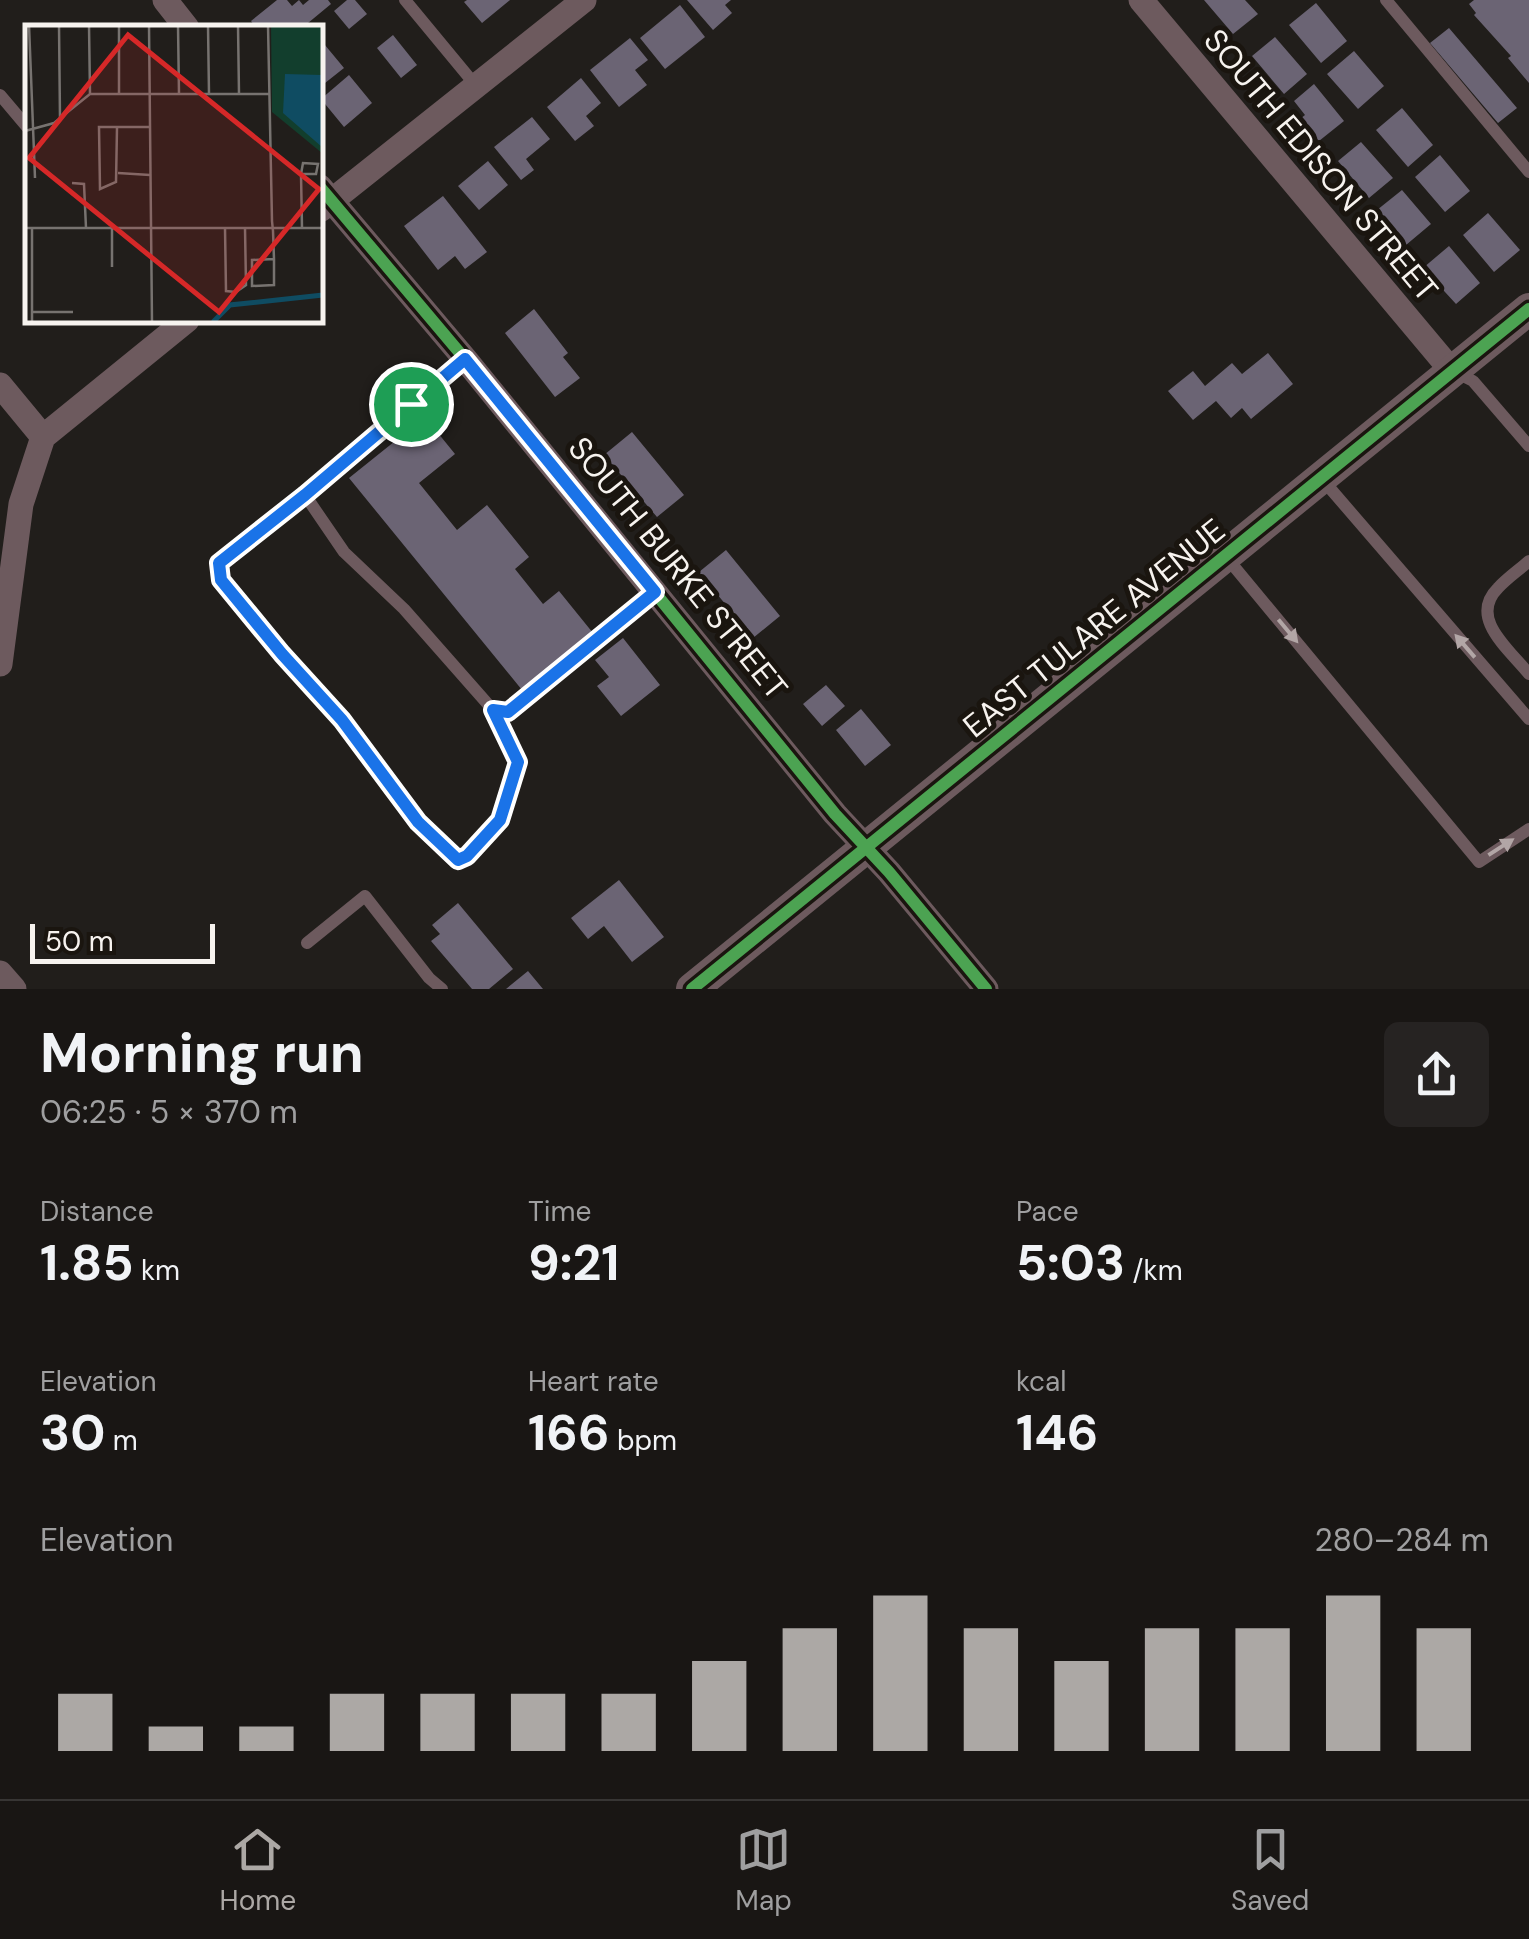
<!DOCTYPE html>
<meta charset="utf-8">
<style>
:root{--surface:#191614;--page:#262322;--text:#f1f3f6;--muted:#9f9fa0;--line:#373534;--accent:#aca8a5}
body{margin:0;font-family:"DM Sans",sans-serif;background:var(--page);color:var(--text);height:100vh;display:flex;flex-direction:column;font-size:38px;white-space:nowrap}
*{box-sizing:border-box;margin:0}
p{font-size:32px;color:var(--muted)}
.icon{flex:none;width:55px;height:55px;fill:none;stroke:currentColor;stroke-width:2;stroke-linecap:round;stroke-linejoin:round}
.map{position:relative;height:989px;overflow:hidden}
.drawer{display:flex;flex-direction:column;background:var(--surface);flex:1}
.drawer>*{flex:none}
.scale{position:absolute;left:30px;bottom:25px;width:185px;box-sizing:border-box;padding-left:10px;border:5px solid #f7f3ef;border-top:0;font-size:28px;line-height:35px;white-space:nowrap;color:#f7f3ef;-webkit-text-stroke:8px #1a150f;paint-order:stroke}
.pin{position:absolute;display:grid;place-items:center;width:85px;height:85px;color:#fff;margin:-42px;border:5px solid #fff;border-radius:50%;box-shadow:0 2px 10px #0007}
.round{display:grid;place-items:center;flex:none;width:105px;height:105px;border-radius:15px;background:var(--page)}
.head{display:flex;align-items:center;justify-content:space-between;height:170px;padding:0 40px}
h1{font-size:55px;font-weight:700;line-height:75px}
.metrics{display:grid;grid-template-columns:repeat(3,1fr);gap:15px;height:170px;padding:10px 40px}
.metrics div{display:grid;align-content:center}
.metrics b{font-size:50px;font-weight:700}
.metrics small{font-size:28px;font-weight:400}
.metrics p{font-size:28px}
.chart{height:280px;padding:20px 40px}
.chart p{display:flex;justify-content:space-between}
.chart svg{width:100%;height:180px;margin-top:10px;stroke:var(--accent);stroke-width:6}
.tab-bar{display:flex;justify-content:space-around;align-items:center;height:140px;border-top:2px solid var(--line);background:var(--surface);font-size:28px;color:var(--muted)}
.tab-bar a{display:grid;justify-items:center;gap:5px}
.tab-bar .on{color:var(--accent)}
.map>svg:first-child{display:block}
.building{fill:#6b6474}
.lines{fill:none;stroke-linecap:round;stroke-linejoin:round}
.service{stroke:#6d5a5e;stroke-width:12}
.minor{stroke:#6d5a5e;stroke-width:25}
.tertiary{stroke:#6d5a5e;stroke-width:32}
.cycleway-casing{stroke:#1a150f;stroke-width:19}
.cycleway{stroke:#4ca352;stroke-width:12}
.oneway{fill:#b2a6a6}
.route-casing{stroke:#fff;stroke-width:20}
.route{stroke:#1a73e8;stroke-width:12}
.labels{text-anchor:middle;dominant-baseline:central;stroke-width:10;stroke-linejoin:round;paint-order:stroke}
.street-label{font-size:32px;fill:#f7f3ef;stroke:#1a150f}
.inset-river{fill:none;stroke:#0f4c62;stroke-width:5}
.inset-road{fill:none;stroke:#777370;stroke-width:2.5}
.view{fill:#d62828;fill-opacity:0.15;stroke:#d62828;stroke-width:5}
.inset-edge{fill:none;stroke:#f7f3ef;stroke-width:5}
</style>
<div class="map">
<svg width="1529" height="989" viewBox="0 0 1529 989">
<rect width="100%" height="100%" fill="#211e1b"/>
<path class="building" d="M277,0H287L292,6L299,0L303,5L309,0H328L331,4L302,28H256L251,21Z
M347,0H355L367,14L349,29L334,11Z
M467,0H510L482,23L464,2Z
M687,0H731L725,5L732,13L713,30Z
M1204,0H1245L1258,14L1233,34Z
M1474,0H1529V83L1508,58L1511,56L1474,15L1476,13L1469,4Z
M1316,3L1347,41L1321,63L1289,25Z
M680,5L705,37L665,69L640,38Z
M1449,28L1517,108L1498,123L1430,43Z
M393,35L417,65L401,78L377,48Z
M1275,37L1307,74L1284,94L1252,56Z
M630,38L648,60L635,70L647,85L619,107L590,70Z
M320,39L344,68L320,87Z
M1354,51L1384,86L1358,109L1327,74Z
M349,75L372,103L344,127L321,99Z
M581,78L601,103L586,116L594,126L575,141L547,107Z
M1314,84L1344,121L1319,141L1300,119L1305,115L1294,101Z
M1402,108L1433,145L1408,167L1376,130Z
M532,117L550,139L526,159L534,170L521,180L494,147Z
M1361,142L1393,178L1369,198L1338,161Z
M1440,155L1470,191L1445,212L1415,177Z
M488,161L508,185L479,210L458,186Z
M1402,190L1431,224L1406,245L1377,210Z
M443,196L487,252L465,269L455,256L438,270L404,226Z
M1488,213L1520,250L1494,272L1463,235Z
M1449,246L1480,283L1456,304L1423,268Z
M534,309L568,353L563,357L580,378L555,397L505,333Z
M1268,353L1293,384L1251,419L1242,408L1231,418L1216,401L1193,420L1168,391L1193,371L1205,386L1232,363L1242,374Z
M425,417L455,454L419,483L457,530L487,505L529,557L515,569L543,604L559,591L593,633L522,690L349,478Z
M632,432L684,495L657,517L604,455Z
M726,550L780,616L753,638L699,572Z
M623,638L660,685L621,716L597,686L609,677L595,660Z
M826,685L845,706L822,726L803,704Z
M861,709L891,745L865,766L836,730Z
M619,880L664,937L632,962L604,926L588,939L571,918Z
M458,903L513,969L489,989H472L431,941L440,934L432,925Z
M528,971L543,989H506Z"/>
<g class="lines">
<path class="service" d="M405,0L477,87
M1386,0L1529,172
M0,95L28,128
M1455,372L1473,381L1529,446
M1322,479L1529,719
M305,495L344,552L404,609L493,710L518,761L500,820L467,856L458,860L419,822L342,720L282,654L221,580L219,563L305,495L465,359
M1227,558L1479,862L1529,829
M1529,561C1519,570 1507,578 1498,588C1468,618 1509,649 1529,674
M493,710L508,712L655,592
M307,943L365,896L429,978L442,989"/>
<path class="minor" d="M165,0L187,28
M1141,0L1452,371
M320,187L465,359L835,814L889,872L986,989
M320,210L584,0
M0,385L43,437
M0,664L21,504L43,437L187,320
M0,973L14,989"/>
<path class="tertiary" d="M692,989L1529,309"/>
<g class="cycleway-casing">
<path id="cycleway" d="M320,187L465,359L835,814L889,872L986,989
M692,989L1529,309"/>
</g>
<use href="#cycleway" class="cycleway"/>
</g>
<defs><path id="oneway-solid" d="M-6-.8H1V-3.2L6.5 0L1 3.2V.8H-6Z" transform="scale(2.5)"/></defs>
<g class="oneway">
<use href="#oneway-solid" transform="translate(1288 631) rotate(50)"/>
<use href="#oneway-solid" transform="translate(1465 646) rotate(-131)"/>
<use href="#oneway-solid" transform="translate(1501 847) rotate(-33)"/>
</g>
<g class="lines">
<g class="route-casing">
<path id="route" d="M465,359L655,592L508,712L493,710L518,762L500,820L467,856L458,860L418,822L342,720L282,654L221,580L219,563L305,495Z"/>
</g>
<use href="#route" class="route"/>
</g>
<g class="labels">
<g class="street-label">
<text transform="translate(1321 165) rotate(50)">SOUTH EDISON STREET</text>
<text transform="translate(678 568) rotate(51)">SOUTH BURKE STREET</text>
<text transform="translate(1094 628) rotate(-39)">EAST TULARE AVENUE</text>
</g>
</g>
<g transform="translate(25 25)">
<rect width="298" height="298" fill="#211e1b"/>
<path d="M246,0H297V128L247,87Z" fill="#123e2d"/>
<path d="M260,49L297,50V122L258,88Z" fill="#0f4c62"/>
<path class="inset-river" d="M188,297L205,280L298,270"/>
<path class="inset-road" d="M4,0L10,153M34,0L35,94M64,0L65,69M94,0V69M124,0L127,297M153,0L154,69M183,0L184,69M213,0L214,69M243,0L247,196L248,206L249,234V260L227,261V235L249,234M92,103L91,157L75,164L74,102H125M0,106L29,98L65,69H244M93,148L125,150M276,149L278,138L293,139L291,149H276L277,203M47,158L59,159L61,203M0,203H298M87,203V242M200,203L201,266L211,267L221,260L220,203M7,287H48M7,297V203"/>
<path class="view" d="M103,10L294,164L194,287L4,133Z"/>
<rect width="298" height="298" class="inset-edge"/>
</g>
</svg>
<div class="scale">50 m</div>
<div class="pin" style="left:411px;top:404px;background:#1e9e55"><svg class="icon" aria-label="arrive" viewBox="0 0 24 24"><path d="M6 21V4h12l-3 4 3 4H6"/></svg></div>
</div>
<section class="drawer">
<div class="head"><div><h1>Morning run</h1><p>06:25 · 5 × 370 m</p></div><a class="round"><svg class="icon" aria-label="share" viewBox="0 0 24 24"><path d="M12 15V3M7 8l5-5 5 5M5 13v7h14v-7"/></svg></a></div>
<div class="metrics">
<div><p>Distance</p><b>1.85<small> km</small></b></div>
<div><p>Time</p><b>9:21</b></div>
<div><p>Pace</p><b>5:03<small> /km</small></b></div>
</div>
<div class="metrics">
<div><p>Elevation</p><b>30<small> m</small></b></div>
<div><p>Heart rate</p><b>166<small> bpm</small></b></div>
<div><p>kcal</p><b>146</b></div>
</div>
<div class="chart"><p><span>Elevation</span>280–284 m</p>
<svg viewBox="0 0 160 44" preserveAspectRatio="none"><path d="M5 44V30M15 44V38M25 44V38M35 44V30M45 44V30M55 44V30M65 44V30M75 44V22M85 44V14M95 44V6M105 44V14M115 44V22M125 44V14M135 44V14M145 44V6M155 44V14"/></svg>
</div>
</section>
<nav class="tab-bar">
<a class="on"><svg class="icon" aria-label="home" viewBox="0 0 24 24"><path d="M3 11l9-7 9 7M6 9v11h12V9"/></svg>Home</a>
<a><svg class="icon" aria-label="map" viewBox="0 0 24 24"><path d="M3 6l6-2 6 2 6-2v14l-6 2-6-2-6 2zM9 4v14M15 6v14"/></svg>Map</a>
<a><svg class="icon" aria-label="saved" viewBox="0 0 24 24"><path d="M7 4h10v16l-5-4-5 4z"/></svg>Saved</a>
</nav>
